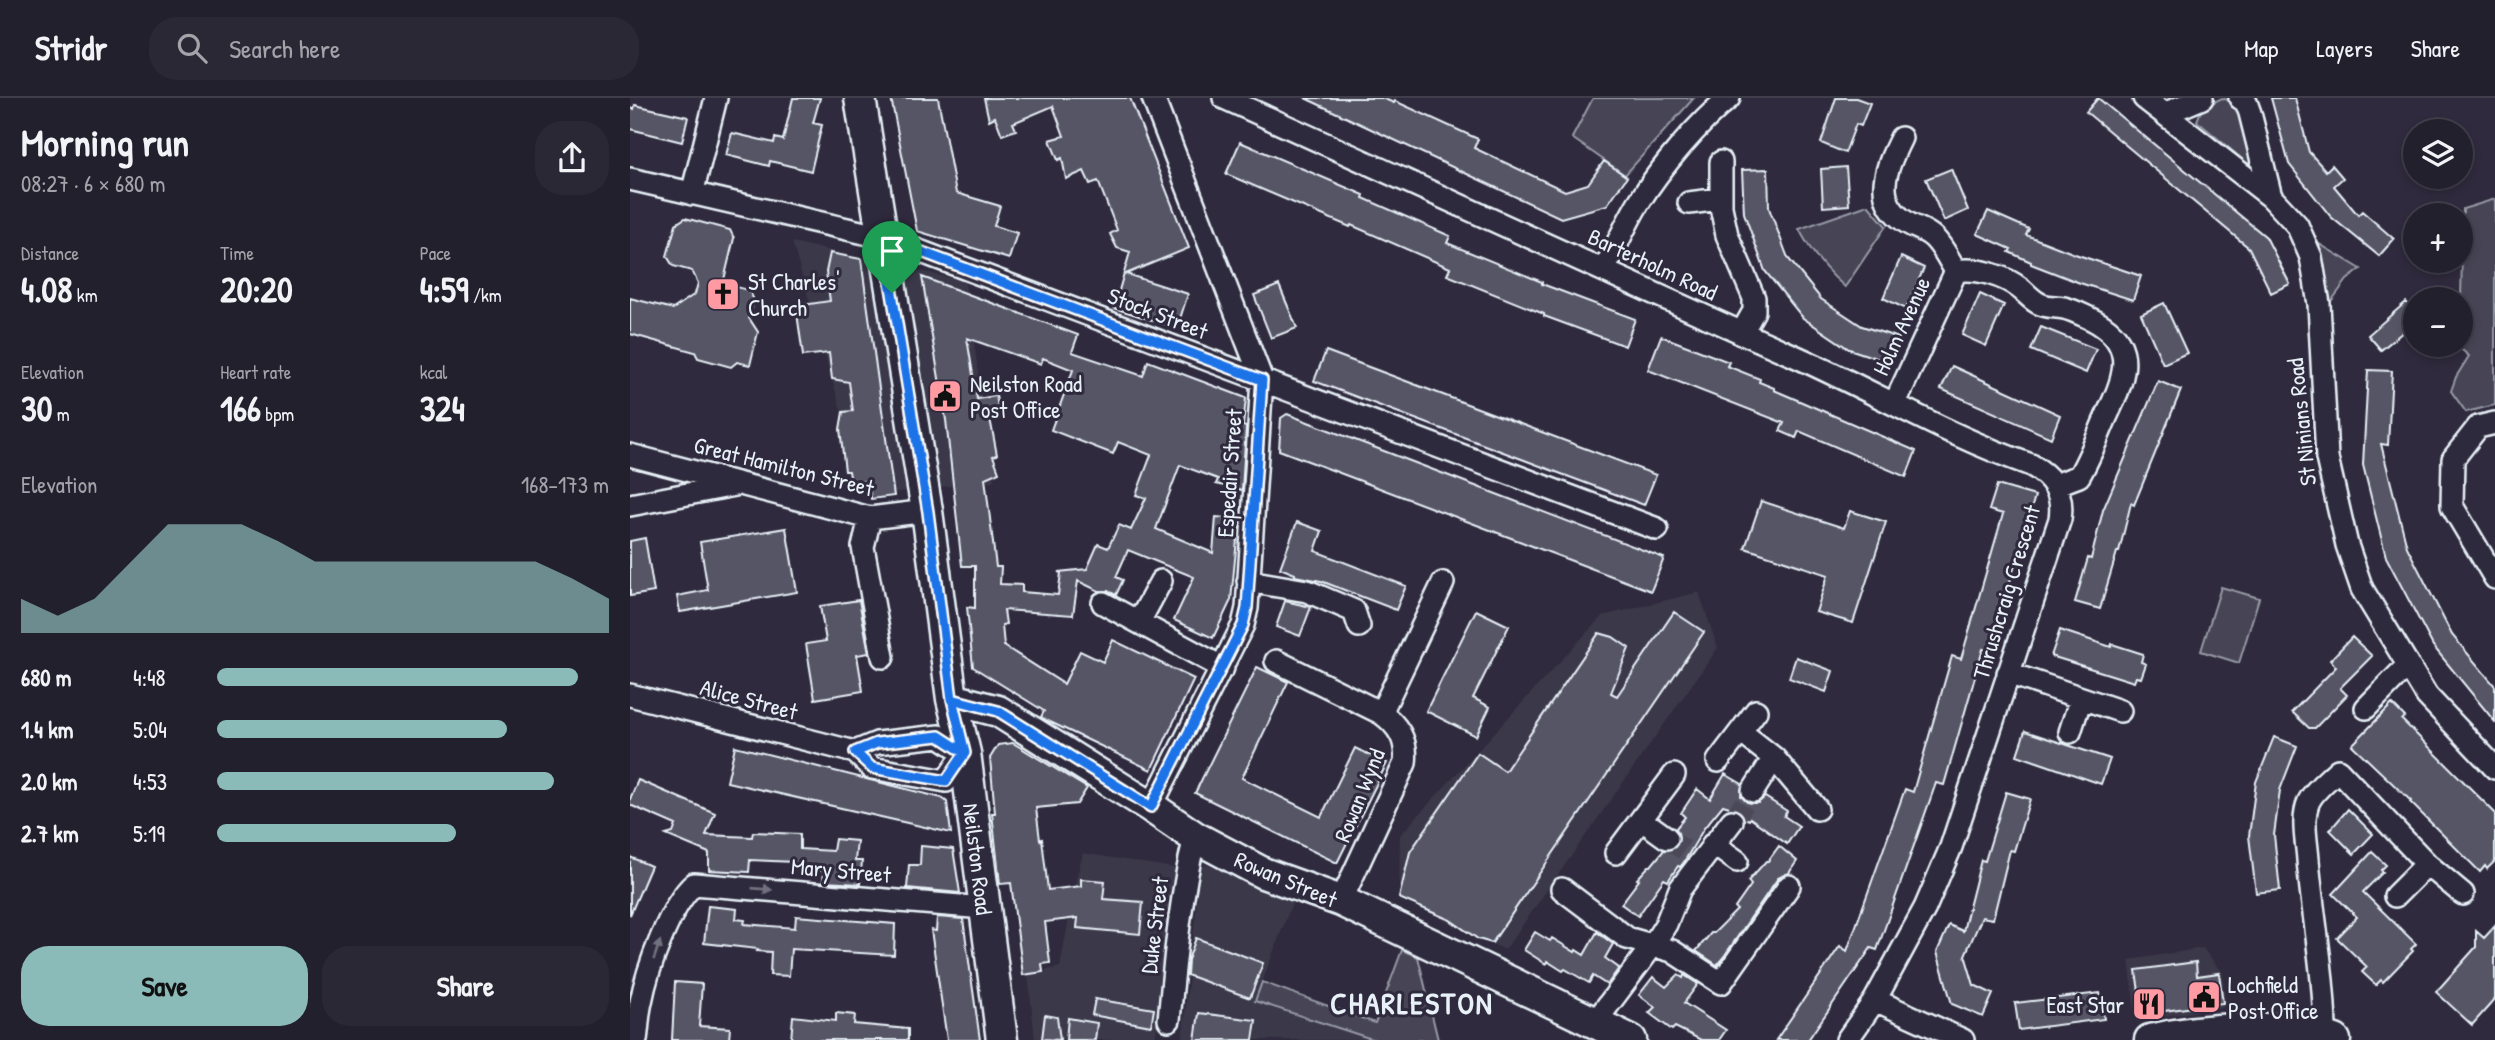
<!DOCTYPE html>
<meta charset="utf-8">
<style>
:root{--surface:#23202e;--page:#2b2836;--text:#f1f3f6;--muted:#a3a3aa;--line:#403e4a;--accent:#8bbbb9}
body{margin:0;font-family:"Patrick Hand",sans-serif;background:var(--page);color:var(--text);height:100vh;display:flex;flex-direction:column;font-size:26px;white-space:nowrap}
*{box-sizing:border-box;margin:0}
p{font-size:23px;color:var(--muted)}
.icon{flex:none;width:38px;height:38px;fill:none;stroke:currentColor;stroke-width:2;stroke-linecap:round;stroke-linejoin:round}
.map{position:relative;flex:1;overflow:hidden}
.sheet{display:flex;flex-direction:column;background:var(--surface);width:630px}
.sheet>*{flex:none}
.fabs{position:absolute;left:1773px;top:21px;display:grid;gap:14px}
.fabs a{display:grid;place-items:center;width:70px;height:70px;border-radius:50%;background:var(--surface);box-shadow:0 4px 10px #0003,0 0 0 2px var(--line);font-size:35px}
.pin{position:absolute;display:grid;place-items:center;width:60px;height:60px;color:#fff;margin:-72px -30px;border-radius:50% 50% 50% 0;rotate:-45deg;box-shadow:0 0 7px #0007}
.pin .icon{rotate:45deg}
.round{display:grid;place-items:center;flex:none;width:74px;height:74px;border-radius:28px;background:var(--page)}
.headline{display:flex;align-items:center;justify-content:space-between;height:119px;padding:0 21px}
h1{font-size:38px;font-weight:700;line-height:52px}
.stats{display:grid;grid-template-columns:repeat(3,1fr);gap:10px;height:119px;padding:7px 21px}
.stats div{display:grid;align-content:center}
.stats b{font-size:35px;font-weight:700}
.stats small{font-size:19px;font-weight:400}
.stats p{font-size:19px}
.chart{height:196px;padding:14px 21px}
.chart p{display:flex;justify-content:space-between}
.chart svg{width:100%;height:126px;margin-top:7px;fill:var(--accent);opacity:.7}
.primary-button{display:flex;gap:14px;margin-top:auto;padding:14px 21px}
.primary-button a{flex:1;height:80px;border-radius:28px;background:var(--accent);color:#111;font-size:28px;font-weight:700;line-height:80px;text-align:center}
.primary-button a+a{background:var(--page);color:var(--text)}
ul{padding:0 21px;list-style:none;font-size:23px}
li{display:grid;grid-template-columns:112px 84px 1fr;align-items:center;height:52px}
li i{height:18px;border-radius:9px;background:var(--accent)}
header{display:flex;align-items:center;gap:42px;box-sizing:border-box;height:98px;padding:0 35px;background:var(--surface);border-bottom:2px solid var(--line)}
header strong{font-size:33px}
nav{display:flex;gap:38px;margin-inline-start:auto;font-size:24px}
.search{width:490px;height:63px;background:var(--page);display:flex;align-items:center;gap:18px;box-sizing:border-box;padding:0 24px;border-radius:28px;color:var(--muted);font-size:26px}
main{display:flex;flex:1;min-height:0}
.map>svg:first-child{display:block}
.built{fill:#3b3749}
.green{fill:#464455;stroke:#979aa6;stroke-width:2}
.building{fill:#575565;stroke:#e8f1f8;stroke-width:2;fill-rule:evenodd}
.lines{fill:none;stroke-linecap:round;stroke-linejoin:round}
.street-tunnel{stroke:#4b4859;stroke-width:21;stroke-dasharray:21 10;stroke-linecap:butt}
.street-casing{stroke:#e8f1f8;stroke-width:26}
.secondary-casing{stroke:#e8f1f8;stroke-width:35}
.street{stroke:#2f2a3d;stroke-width:21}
.secondary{stroke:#2f2a3d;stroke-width:30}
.oneway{fill:#70707e}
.route-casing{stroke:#fff;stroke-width:14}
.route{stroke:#1a73e8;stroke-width:9}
.labels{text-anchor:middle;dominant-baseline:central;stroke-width:6;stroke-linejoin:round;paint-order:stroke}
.street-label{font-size:23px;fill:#e8f1f8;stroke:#2f2a3d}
.poi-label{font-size:23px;fill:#e8f1f8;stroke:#2f2a3d;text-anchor:start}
.district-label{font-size:30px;font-weight:bold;letter-spacing:2px;fill:#e8f1f8;stroke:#2f2a3d}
</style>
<header>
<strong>Stridr</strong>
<div class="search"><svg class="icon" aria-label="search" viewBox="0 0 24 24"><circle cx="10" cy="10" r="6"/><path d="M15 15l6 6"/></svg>Search here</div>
<nav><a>Map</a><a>Layers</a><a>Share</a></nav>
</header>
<main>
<section class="sheet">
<div class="headline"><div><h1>Morning run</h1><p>08:27 · 6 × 680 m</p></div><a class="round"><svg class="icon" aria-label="share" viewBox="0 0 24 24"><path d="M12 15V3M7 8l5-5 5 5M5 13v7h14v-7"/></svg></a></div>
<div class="stats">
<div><p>Distance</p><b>4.08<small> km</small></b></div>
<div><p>Time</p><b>20:20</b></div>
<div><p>Pace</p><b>4:59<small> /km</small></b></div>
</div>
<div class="stats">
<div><p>Elevation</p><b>30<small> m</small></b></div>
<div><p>Heart rate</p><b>166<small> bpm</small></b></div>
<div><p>kcal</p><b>324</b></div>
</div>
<div class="chart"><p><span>Elevation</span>168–173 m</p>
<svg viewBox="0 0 160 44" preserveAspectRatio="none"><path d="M0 44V32L10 38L20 32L30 19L40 6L50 6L60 6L70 12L80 19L90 19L100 19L110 19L120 19L130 19L140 19L150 25L160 32V44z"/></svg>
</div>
<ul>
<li><b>680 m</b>4:48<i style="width:92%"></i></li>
<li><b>1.4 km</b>5:04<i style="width:74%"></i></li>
<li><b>2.0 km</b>4:53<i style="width:86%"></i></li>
<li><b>2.7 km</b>5:19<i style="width:61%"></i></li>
</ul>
<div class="primary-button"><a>Save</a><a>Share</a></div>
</section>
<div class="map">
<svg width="1865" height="942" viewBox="0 0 1865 942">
<rect width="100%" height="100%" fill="#2f2a3d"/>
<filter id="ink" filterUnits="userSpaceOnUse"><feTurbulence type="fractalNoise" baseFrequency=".0143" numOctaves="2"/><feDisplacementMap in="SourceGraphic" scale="14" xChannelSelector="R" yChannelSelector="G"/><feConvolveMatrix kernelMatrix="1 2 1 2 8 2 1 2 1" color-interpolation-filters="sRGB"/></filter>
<g filter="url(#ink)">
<path class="built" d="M162,144L335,183L364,383L236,398Z
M1069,494L1088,550L875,852L769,800L770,737L972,518Z
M453,755L550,771L525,942H405L398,876L430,869L446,781Z
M575,766L664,800L625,903L745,942H552L570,774Z
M1573,850L1593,876L1594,909L1506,923L1499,862Z"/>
<path class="green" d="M963,0H1064L995,77L942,40Z
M1592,0L1607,5L1624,58L1618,66L1567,23L1572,10Z
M1865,101V307L1836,314L1821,293L1826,279L1839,258L1826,247H1830L1833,111Z
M1238,107L1256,128L1215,189C1195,172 1181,154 1169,131Z
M1686,144L1731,171L1717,182L1699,206Z
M1591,489L1629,500L1609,565L1571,553Z
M772,852L788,859L808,942H745L625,903L632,884L745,925Z"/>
<path class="building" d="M163,0H190L183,25L192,27L181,73L140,63L139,68L96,57L102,35L144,45L145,40L153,42Z
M261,0H308L326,95L370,108L364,128L387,135L379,161L287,133Z
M354,0H500L559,150L496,176L558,196L547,230L484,210L500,154L487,150L480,136L487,132L468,83L460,86L454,73L436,81L432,60L428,62L420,42L434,38L423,8L383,25L386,32L372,37L365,19L359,22Z
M675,0H752L764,5L765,3L848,41L844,50L935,93L958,86L974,63L997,79L977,107L931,120Z
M1206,0H1226L1240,5L1231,28L1226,26L1215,55L1191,45Z
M1468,0L1636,139L1660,186L1641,195L1619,150L1456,14Z
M1641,0H1665L1679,54L1696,73L1702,67L1713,80L1704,88L1728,117L1732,113L1764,141L1749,158L1701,119L1659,66Z
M5,7L58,19L52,44L0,31V10L4,11Z
M610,44L734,97L733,100L820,138L817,145L912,184V186L1005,221L995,248L914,218V216L817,177L820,170L721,127L720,129L596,76Z
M1216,69L1219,107L1193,109L1191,71Z
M1138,71L1139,110L1158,160L1191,201L1232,228L1269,240L1261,265L1219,251L1173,220L1135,173L1114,115L1112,72Z
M1321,71L1338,112L1314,123L1296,81Z
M1358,113L1399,131L1396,137L1445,156L1511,178L1503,202L1450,185L1401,166V164L1379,154L1381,151L1347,136Z
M55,120L100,132L104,140L93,186L119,192L124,202L119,220L128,234L120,267L107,264L101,269L68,260L65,254L0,236V200L43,211L65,196L68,185L62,173L43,168L37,158L46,126Z
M200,155L231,161L264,398L241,401L238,383L221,385L219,373H215L210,331L213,314L223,313L219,284L202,281L199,255L173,258L166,208L200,203L196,174Z
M1271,159L1294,170L1276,211L1253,200Z
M292,179L448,237L442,254L513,278L518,263L616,300L613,328L616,329L612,392L586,386L588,381L550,367L526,431L583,455L586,419L609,421L601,502L583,540L544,522L564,479L498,452L486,479L493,482L486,497L479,493H469L448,483L443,517L374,512L376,526L372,527L374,548L434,586L450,553L473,564L483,542L564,581L521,672L418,623L411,619L414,613L343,569L337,509L345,510V468H332L316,322ZM337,240L411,266L413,260L443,272L421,332L483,356L488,344L521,357L506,397L516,400L501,432L489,427L478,450L468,446L457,471L428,474L431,475L428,497L392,494V487L370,486L371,469H366L355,380L369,374L363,358L367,357L359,315L369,313L366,298L347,301Z
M649,187L667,230L641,240L624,197Z
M1350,196L1374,207L1356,248L1332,237Z
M1776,204L1785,213V224L1751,252L1738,237Z
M1534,205L1557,255L1533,266L1511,216Z
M1411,229L1466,251L1456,275L1401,252Z
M1031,238L1099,264L1097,268L1130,281L1129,284L1144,290V292L1286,353L1276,379L1169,333L1166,340L1150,333L1154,325L1018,272Z
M696,253L1026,377L1014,407L684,283Z
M1322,268L1430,317L1421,340L1311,291Z
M1738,272L1762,273L1758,347L1751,346L1777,449L1822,537L1865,588V624L1803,548L1756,459L1733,367Z
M1528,283L1551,292L1504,407L1501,405L1489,454H1487L1470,511L1445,504L1458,460L1461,461L1473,412Z
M657,316L1034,460L1021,493L649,352L651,320Z
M1367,387L1405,398L1360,553L1353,551L1314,687L1306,685L1247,852L1241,850L1178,942H1146L1210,848L1217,853L1275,691L1283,694L1322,558L1331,561L1373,416L1359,412Z
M1131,403L1214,430L1220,413L1256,424L1223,525L1186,514L1198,477L1115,450Z
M667,424L692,433L685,453L776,488L766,512L691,483L665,478V476L650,470Z
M156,430L167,494L50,514L47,498L78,492L70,444Z
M15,440L24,494L0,498V443Z
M229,502L239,555L227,557L233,593L185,601L176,546L196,543L190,508Z
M655,503L681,509L670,538L646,529Z
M846,512L879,528L843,600L860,609L846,638L796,613Z
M1044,514L1074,534L862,845L848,841L820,822L769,800L780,754L848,655L875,673L969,535L983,539L999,550L981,595L987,598Z
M1430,532L1481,549L1482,546L1513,556L1511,564L1516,566L1511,580L1506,579L1504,584L1421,558Z
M1722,539L1742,558L1710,590L1717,597L1685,630H1679L1662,614L1706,569L1700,562Z
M1166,559L1203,573L1196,594L1159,580Z
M627,569L658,584L612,680L691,719L725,650L757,665L707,765L565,695Z
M1762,606L1775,619L1772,622L1865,715V763L1857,771L1855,768L1850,774L1780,704L1781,703L1722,647Z
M1395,633L1480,661L1471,686L1387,657Z
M1644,639L1667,648L1650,692L1644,737L1650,792L1626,795L1619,738L1626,684Z
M383,645L457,690L447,706L406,710L410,742L412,741L418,792L451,788V781L475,783L473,801L513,804L510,836L447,830L448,820L415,824L420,865L412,866L413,874L393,877L381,785L370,786L362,715H365L360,660L368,647Z
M105,648L312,700L317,704L321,735L97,684Z
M1095,676L1112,686L1111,698L1117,704L1128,705L1135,699L1157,713L1154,718L1169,728L1157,746L1120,720L1119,722L1114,720L1109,712L1093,707L1074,730L1054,764L1050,769L1048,768L1038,783L1034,781L1008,818L991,806L1009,782L1007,781L1019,768H1021L1034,752H1042L1048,747L1050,741L1046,730L1055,719L1051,715L1067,691L1080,701Z
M8,682L85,715L76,737L122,739L123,734L170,736V751L203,753L205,741L227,743L225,763H232L230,786L193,784L194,773L165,771V764L120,762L119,774L79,772V755L36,737L43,735L46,727L0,707V701Z
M1376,694L1400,701L1384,753L1380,752L1363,821L1352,819L1335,857L1344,887L1363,896L1353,919L1322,906L1307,854L1319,827L1333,833L1351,762L1355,763Z
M1718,711L1743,736L1724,756L1700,732Z
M291,748L323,751L330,795L277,790L279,767H290Z
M1149,748L1167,763L1159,775L1148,780L1095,857L1087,867L1066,853L1081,835H1084L1107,812L1105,810L1121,787L1118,783L1136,763H1138Z
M1742,754L1756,767L1751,772L1753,774L1733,794L1786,846L1781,851L1783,853L1753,884L1751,882L1746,887L1732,874L1737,869L1707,840L1727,819L1703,796Z
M0,759L21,768L0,817Z
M78,808L107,811L106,821L115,822L114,826L165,830L166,818L265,826L264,857L161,851L159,878L140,877L141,854L127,853L128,851L74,845Z
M307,819L333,821L350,942H317L301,832L306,833Z
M1865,828V901L1842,927L1806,894L1846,849V833L1854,840Z
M905,834L920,843L922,840L945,854L946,852L954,857L967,834L983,846L975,860L989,870L977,887L963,878L959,885L935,871L933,873L917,863L916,866L894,852Z
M566,840L633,865L620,900L557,877L558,862Z
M1566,864L1567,878L1589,875L1593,905L1512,916L1506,872Z
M1048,877L1053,880L1054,877L1068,886L1054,905L1096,932L1089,942H1071L1045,929L1042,932L1019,915L1025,909L1009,897L1023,879L1036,889Z
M45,884L72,886L69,928L100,930L99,942H42Z
M1470,895L1474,921L1389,932L1385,905Z
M465,901L524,911L521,928L462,917Z
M206,915L225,917L224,926L278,931V942H161L163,918L206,923Z
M569,915L626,922L623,942H565Z
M415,917L427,919L430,942L412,941Z
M438,920L467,925L465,942H436Z"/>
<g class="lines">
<path class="street-tunnel" d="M1102,723L1123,693
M1037,740L1070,763"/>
<g class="street-casing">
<path id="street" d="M594,0C783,85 971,173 1160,256C1240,291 1317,338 1401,367C1423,379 1434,396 1430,421L1321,749L1295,810L1245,902L1217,942
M1514,0L1641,99L1667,127L1681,159L1689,206L1697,360L1717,447L1732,491L1797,598L1865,670
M1610,0L1616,4L1620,15L1641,99
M1534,16L1572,0
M1271,40C1257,68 1241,102 1276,124C1285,130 1296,132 1304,140C1313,149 1319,162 1326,173C1346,169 1375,178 1391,191C1397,196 1401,201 1408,205C1417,210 1424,208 1434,210C1443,212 1465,222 1473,228C1511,254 1488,292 1474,324C1466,343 1459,361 1449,378L1425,387
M1091,64V109L1097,137L1124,200V213L1111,236
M0,81L252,139L1027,431
M62,96L86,0
M1059,105L1090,101
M974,172C986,149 996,125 1009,104C1030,70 1069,24 1099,0
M1265,305L1326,173
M1865,325L1848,329L1823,361L1822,408L1865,480
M0,357L240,420L297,413
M0,407L105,387
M240,420L233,449L253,559
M618,483L677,493L724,513L729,528
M473,505L593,570
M509,524L531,483
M646,563L751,615C769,628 778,643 775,665L711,803
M1378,575L1490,613
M0,597L225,654L247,645L309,638L335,655L316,683L242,670L225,654
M1736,610L1777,568
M751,615L813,485
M1111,634L1144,660L1187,711
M1440,634L1451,600
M1088,663L1126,613
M1123,693L1144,660
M521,709L613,527L617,510L632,282L523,0
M1012,722L1037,740
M1083,746L1107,763
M986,755L1044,677
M932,791L997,840L1042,853L1091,885L1159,788
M1765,798L1797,766
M1245,902L1333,942
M539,922C545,861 550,799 565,739
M966,923L1023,847L1036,826L1050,791L1102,723
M1695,938C1695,879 1683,821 1678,762C1677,744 1671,721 1679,703C1685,691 1699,681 1708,672L1797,766L1833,796
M6,942C8,929 8,916 11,904C17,872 40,807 64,786L354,810"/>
</g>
<g class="secondary-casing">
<path id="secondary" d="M230,0L297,413L322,601L335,655L372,942
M322,601L368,613L521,709L565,739L633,775L711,803L1001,942
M1520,942C1570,930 1656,924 1705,942"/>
</g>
<use href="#street" class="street"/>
<use href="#secondary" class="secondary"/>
</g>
<defs><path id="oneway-solid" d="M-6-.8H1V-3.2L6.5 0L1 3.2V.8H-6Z" transform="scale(1.75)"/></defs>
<g class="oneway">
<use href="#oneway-solid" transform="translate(132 791) rotate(5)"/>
<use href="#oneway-solid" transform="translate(27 852) rotate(-71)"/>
</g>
</g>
<g class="lines" filter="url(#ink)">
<g class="route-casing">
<path id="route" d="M262,195L298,414L322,601L335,655L309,638L247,645L225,654L242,670L316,683L335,655L322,601L368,613L521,709L613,527L617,510L632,282L252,139L262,195"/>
</g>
<use href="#route" class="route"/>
</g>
<defs>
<g id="church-square" transform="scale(1.75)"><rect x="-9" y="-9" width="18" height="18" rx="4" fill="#ff9aa2" stroke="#2f2a3d"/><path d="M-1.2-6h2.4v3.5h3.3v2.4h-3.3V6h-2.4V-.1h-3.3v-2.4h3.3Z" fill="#111"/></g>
<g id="civic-square" transform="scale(1.75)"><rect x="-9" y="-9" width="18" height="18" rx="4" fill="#ff9aa2" stroke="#2f2a3d"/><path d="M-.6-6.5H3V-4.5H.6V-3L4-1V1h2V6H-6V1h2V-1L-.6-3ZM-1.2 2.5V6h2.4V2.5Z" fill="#111"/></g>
<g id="restaurant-square" transform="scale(1.75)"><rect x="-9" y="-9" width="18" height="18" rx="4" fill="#ff9aa2" stroke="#2f2a3d"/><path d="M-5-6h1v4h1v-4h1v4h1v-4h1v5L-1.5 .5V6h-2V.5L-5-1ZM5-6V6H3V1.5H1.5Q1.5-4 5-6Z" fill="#111"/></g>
</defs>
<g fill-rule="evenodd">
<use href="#church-square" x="93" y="196"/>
<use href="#civic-square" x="315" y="298"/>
<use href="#civic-square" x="1574" y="899"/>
<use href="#restaurant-square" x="1519" y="906"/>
</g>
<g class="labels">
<g class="street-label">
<text transform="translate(1023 166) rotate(25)">Barterholm Road</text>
<text transform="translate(528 215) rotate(21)">Stock Street</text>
<text transform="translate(1271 228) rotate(-65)">Holm Avenue</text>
<text transform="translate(1671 324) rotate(-96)">St Ninians Road</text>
<text transform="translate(154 368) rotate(14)">Great Hamilton Street</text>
<text transform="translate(599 375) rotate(-86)">Espedair Street</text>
<text transform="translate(1376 494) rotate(-73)">Thrushcraig Crescent</text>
<text transform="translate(119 601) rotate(15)">Alice Street</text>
<text transform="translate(729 697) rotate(-68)">Rowan Wynd</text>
<text transform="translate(348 761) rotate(83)">Neilston Road</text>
<text transform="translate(211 772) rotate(5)">Mary Street</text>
<text transform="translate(656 781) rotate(23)">Rowan Street</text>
<text transform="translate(524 827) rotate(-83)">Duke Street</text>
</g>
<g class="poi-label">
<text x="118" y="183">St Charles'<tspan x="118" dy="26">Church</tspan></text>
<text x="340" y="285">Neilston Road<tspan x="340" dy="26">Post Office</tspan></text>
<text x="1598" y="886">Lochfield<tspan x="1598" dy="26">Post Office</tspan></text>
<text x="1494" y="906" text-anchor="end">East Star</text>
</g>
<g class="district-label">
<text x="782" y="905">CHARLESTON</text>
</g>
</g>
</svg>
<div class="fabs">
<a><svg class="icon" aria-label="layers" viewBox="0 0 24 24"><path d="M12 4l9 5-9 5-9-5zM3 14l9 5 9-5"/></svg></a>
<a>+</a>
<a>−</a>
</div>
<div class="pin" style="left:262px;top:195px;background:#1e9e55"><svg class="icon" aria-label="arrive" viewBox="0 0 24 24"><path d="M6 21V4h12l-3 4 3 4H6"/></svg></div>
</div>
</main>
